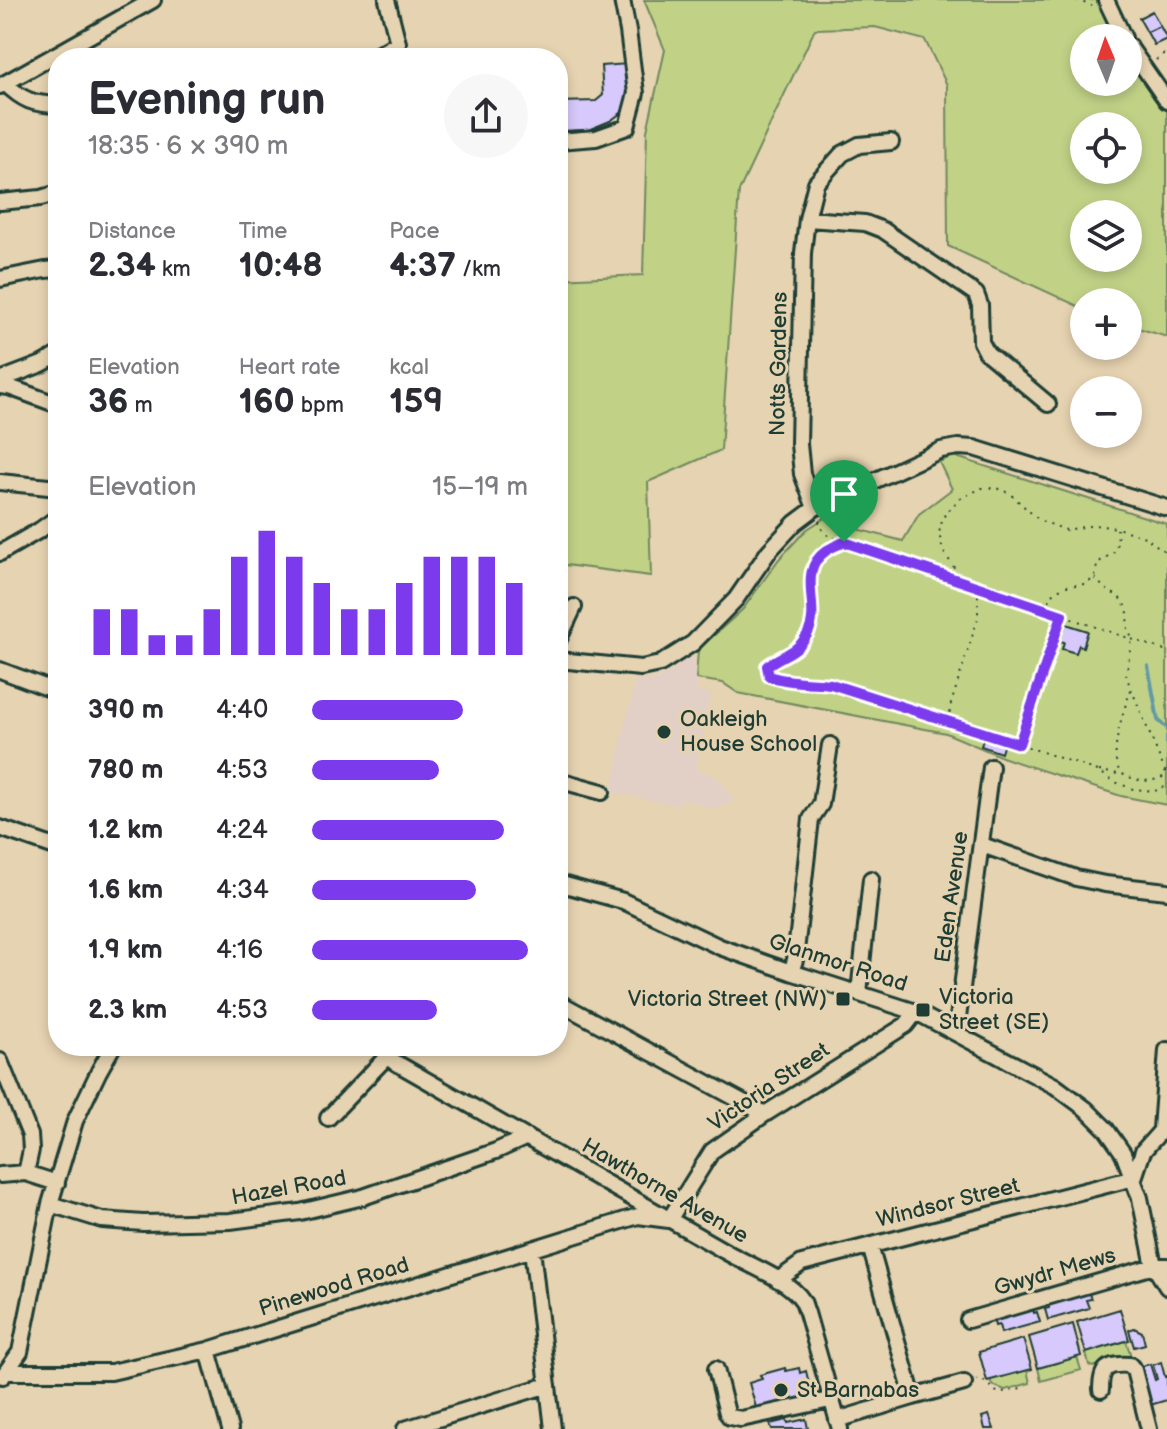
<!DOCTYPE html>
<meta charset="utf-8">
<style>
:root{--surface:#fff;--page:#f7f7f7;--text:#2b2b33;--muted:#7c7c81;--accent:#7c3aed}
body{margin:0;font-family:"Balsamiq Sans",sans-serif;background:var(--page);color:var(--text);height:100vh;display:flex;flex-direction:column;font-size:30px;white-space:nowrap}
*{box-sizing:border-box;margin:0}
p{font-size:26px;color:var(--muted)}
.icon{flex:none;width:44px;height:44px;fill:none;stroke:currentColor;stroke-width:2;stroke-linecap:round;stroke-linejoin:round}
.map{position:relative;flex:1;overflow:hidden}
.side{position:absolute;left:48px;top:48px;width:520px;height:1008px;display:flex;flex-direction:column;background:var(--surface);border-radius:32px;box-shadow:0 4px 12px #0003}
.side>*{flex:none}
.needle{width:52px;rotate:358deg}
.tools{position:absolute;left:1070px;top:24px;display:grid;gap:16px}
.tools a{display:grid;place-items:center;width:72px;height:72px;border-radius:50%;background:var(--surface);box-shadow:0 4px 12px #0003;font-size:40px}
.pin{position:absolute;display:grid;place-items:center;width:68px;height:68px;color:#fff;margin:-82px -34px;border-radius:50% 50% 50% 0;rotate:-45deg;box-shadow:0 0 8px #0007}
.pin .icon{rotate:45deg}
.round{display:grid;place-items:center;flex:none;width:84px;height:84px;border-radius:42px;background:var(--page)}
.headline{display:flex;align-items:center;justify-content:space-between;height:136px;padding:0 40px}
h1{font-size:44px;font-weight:700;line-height:60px}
.stats{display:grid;grid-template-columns:repeat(3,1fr);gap:12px;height:136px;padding:8px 40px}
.stats div{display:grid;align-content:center}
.stats b{font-size:34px;font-weight:700}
.stats small{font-size:22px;font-weight:400}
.stats p{font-size:22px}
.chart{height:224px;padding:16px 40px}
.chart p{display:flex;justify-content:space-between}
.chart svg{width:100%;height:144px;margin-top:8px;stroke:var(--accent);stroke-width:6}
ul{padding:0 40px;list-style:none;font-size:26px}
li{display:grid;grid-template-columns:128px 96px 1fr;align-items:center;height:60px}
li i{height:20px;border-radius:10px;background:var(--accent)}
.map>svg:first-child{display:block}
.built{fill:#e2d0c7}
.green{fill:#c1d287;stroke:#70885e;stroke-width:2;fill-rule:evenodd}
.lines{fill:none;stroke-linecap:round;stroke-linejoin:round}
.stream{stroke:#6399a6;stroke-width:4}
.building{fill:#d7c9fb;stroke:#1f3d34;stroke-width:2}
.minor-casing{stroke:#1f3d34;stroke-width:20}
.path{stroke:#1f3d34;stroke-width:2;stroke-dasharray:2 6;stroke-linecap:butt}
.minor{stroke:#e6d3b1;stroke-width:14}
.route-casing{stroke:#fff;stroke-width:16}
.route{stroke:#7c3aed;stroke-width:10}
.poi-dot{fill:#1f3d34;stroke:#e6d3b1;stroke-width:3}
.labels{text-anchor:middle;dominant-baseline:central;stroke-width:6;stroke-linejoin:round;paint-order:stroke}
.street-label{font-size:22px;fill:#1f3d34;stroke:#e6d3b1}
.poi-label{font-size:22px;fill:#1f3d34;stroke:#e6d3b1;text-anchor:start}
</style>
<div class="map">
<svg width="1167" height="1429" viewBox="0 0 1167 1429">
<rect width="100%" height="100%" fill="#e6d3b1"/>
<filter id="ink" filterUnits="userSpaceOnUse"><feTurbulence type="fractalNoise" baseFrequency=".0125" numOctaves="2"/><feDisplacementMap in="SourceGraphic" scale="16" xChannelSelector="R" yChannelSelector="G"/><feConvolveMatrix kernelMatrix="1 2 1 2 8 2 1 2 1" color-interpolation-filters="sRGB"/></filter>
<g filter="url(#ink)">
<path class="built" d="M692,655L698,691L711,694L696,769L715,776L724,785L734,801L715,809L682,799L679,806L611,792L635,680H653L672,671Z"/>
<path class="green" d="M644,0H1101L1119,38H1084V82H1128V52L1167,108V337L1128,325V302H1084V309L948,246L947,85L925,40L875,27L815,29L739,191L721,450L648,482L651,576L558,564V279L643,275L647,131L665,50ZM1084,126H1128V170H1084ZM1084,214H1128V258H1084Z
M953,456L1167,524V805L1121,796L1007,759L946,733L738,693L723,683L696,679L698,650L743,609L779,559L806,530L829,515L834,523L903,541L919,514L952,489L939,462Z
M1126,1341L1131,1356L1093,1367L1089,1365L1086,1353Z
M1077,1357L1081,1370L1041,1381L1038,1368Z
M1027,1370L1030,1383L1005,1390L992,1385L990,1380Z"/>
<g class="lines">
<path class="stream" d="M1148,666L1158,720L1167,728
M1167,736V743"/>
</g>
<path class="building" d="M1152,11L1160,26L1147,32L1139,18Z
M1160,26L1167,39L1154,45L1147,32Z
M628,64V108L610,121L588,130L558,131V102L596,101L603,95L601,66Z
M1066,624L1088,631L1083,647L1079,645L1076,653L1062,649L1064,642L1060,641Z
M984,737L1004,743L1001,753L981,746Z
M1088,1291L1091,1299L1086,1300L1089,1308L1048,1320L1045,1309L1049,1308L1048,1302Z
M1032,1307L1034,1313L1037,1312L1040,1322L1001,1333L999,1325L995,1326L993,1318Z
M1120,1309L1129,1340L1086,1353L1077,1322Z
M1073,1324L1081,1356L1038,1368L1029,1337Z
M1134,1328L1142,1332L1145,1344L1134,1347L1129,1330Z
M1023,1339L1032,1369L987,1381L979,1352Z
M1161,1362L1165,1377L1167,1376V1400L1150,1405L1139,1367L1150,1364L1155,1380L1157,1379L1153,1365Z
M785,1368L786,1371L799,1368L800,1373L806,1371L812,1396L757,1411L749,1383L762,1379L760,1375Z
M989,1415L994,1429H985L982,1417Z
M806,1419L808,1429H772L770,1424L787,1420L788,1423Z"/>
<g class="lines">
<g class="minor-casing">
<path id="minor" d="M1106,0L1124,38
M1128,45L1167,101
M372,58L398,43L387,0
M5,83C23,101 33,104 58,105
M0,86L153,0
M558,141L596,138L627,127L636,93L628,31L622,0
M0,202L41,198L58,193
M807,219L865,223L883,230L976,294L980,305L981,342L987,353L1048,404
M0,279L45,270L58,269
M0,380L42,364L58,355
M0,386L9,387L58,405
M0,482L58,488
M815,508L802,474L799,444L803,253L807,219L816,183L842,154L859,145L891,142
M0,553L40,530L58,517
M558,641L574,607
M558,660L641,668L660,664L693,643L736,599L769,551L795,523L815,508L941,450L958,447L974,448L1167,508
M0,670L58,692
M558,780L602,792
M0,828L58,848
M982,845L1076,878L1105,884L1167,891
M558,883L623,901L720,947L791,972L916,1012L1055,1086L1086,1109L1106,1129L1123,1153L1140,1198L1154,1266L1167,1287
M791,972L795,960L811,819L821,804L830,745
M859,993L871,879
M558,1002L765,1114
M956,1033L991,767
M386,1057L728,1253C749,1265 789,1280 802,1300C805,1304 805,1309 807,1313L840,1429
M0,1061L30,1135L31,1150L26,1173
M328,1118L397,1046
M1161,1129L1167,1050
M0,1175L26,1173L57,1183
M50,1204L102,1220L143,1223L230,1221L300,1212L363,1197L496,1151L527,1137
M669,1220L712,1151L765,1114L906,1025L916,1012
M532,1249L553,1429
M778,1280L802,1263L1134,1178L1143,1151L1167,1124
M968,1320L1154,1266H1167
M208,1350L230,1429
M716,1369L727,1413L730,1417L741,1419L830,1400
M6,1372H111L208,1350L638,1216L669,1220
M3,1376L20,1352L50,1204L75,1121L99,1071L113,1046
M1101,1390C1101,1369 1106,1363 1130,1365L1134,1370L1149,1429
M913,1397L964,1383
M837,1420L913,1397L870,1246
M405,1429L548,1385"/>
</g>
<path class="path" d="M1076,0L1092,6
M1156,60L1167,51
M558,451L562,476L558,503
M819,521L824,533L843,542
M558,559L562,599
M1095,578L1104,588L1119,597L1128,610L1127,626L1132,639L1126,676L1167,776
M963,581L943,551L939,533L943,517L959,499L982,488H996L1009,493L1039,520L1066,530L1095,525L1117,528L1145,537L1167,553
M1045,608L1055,591L1066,586L1085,584L1095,578C1095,563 1101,559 1113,554L1118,542L1117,529
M1061,616L1019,744L1098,771L1115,782L1133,789L1155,791L1167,786
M1131,690C1124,708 1109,753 1119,770C1123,776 1129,777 1135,779C1145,782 1157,781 1166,775
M949,721L950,707L978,618V588
M1019,744L831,684L783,681L769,676L767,666C783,653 795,655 807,635C823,608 795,573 826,551C831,547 838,545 844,542L1167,651
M1099,771L1124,775
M976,1380L981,1379L998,1393L1026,1387"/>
<use href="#minor" class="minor"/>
</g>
</g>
<g class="lines" filter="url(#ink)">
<g class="route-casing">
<path id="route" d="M844,542L1062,615L1019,744L831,684C811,682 789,683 769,676L767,666C784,653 795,655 807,635C823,608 795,573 826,551C831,547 838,545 844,542Z"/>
</g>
<use href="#route" class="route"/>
</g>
<g class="poi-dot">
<circle cx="664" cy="732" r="8"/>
<rect x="835" y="991" width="16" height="16" rx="4"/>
<rect x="915" y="1002" width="16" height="16" rx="4"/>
<circle cx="781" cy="1390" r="8"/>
</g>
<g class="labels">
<g class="street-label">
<text transform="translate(779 364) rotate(-89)">Notts Gardens</text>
<text transform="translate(952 897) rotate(-82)">Eden Avenue</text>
<text transform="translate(838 963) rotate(18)">Glanmor Road</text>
<text transform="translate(769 1087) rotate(-34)">Victoria Street</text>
<text transform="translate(289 1188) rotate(-10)">Hazel Road</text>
<text transform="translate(665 1191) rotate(30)">Hawthorne Avenue</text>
<text transform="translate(948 1203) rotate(-14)">Windsor Street</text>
<text transform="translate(1055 1272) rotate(-16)">Gwydr Mews</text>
<text transform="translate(334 1287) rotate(-17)">Pinewood Road</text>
</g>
<g class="poi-label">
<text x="680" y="719">Oakleigh<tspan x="680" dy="25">House School</tspan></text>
<text x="939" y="997">Victoria<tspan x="939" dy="25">Street (SE)</tspan></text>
<text x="827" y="999" text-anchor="end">Victoria Street (NW)</text>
<text x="797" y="1390">St Barnabas</text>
</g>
</g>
</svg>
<div class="tools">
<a><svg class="needle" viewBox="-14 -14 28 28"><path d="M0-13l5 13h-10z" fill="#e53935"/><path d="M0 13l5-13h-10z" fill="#7c7c81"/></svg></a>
<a><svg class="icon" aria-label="locate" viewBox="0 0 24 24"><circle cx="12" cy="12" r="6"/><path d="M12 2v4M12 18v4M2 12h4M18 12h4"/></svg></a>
<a><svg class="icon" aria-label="layers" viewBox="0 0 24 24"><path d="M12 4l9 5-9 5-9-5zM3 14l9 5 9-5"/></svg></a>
<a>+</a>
<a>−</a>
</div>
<div class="pin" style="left:844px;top:542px;background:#1e9e55"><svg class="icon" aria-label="arrive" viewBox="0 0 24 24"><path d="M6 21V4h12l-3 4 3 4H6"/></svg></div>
<section class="side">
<div class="headline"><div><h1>Evening run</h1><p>18:35 · 6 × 390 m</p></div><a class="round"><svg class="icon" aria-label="share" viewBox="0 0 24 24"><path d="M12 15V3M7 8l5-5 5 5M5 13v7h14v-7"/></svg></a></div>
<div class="stats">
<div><p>Distance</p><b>2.34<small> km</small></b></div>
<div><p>Time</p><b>10:48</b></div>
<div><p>Pace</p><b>4:37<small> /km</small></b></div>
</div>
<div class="stats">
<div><p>Elevation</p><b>36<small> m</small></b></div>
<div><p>Heart rate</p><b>160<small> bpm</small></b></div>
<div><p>kcal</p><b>159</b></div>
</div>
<div class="chart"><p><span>Elevation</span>15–19 m</p>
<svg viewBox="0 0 160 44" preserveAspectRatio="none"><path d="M5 44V30M15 44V30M25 44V38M35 44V38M45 44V30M55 44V14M65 44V6M75 44V14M85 44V22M95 44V30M105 44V30M115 44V22M125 44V14M135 44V14M145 44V14M155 44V22"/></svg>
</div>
<ul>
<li><b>390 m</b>4:40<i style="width:70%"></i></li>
<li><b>780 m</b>4:53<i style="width:59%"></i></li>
<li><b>1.2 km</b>4:24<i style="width:89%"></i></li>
<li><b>1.6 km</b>4:34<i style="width:76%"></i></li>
<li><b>1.9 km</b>4:16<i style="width:100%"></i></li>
<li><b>2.3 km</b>4:53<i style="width:58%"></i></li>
</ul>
</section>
</div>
